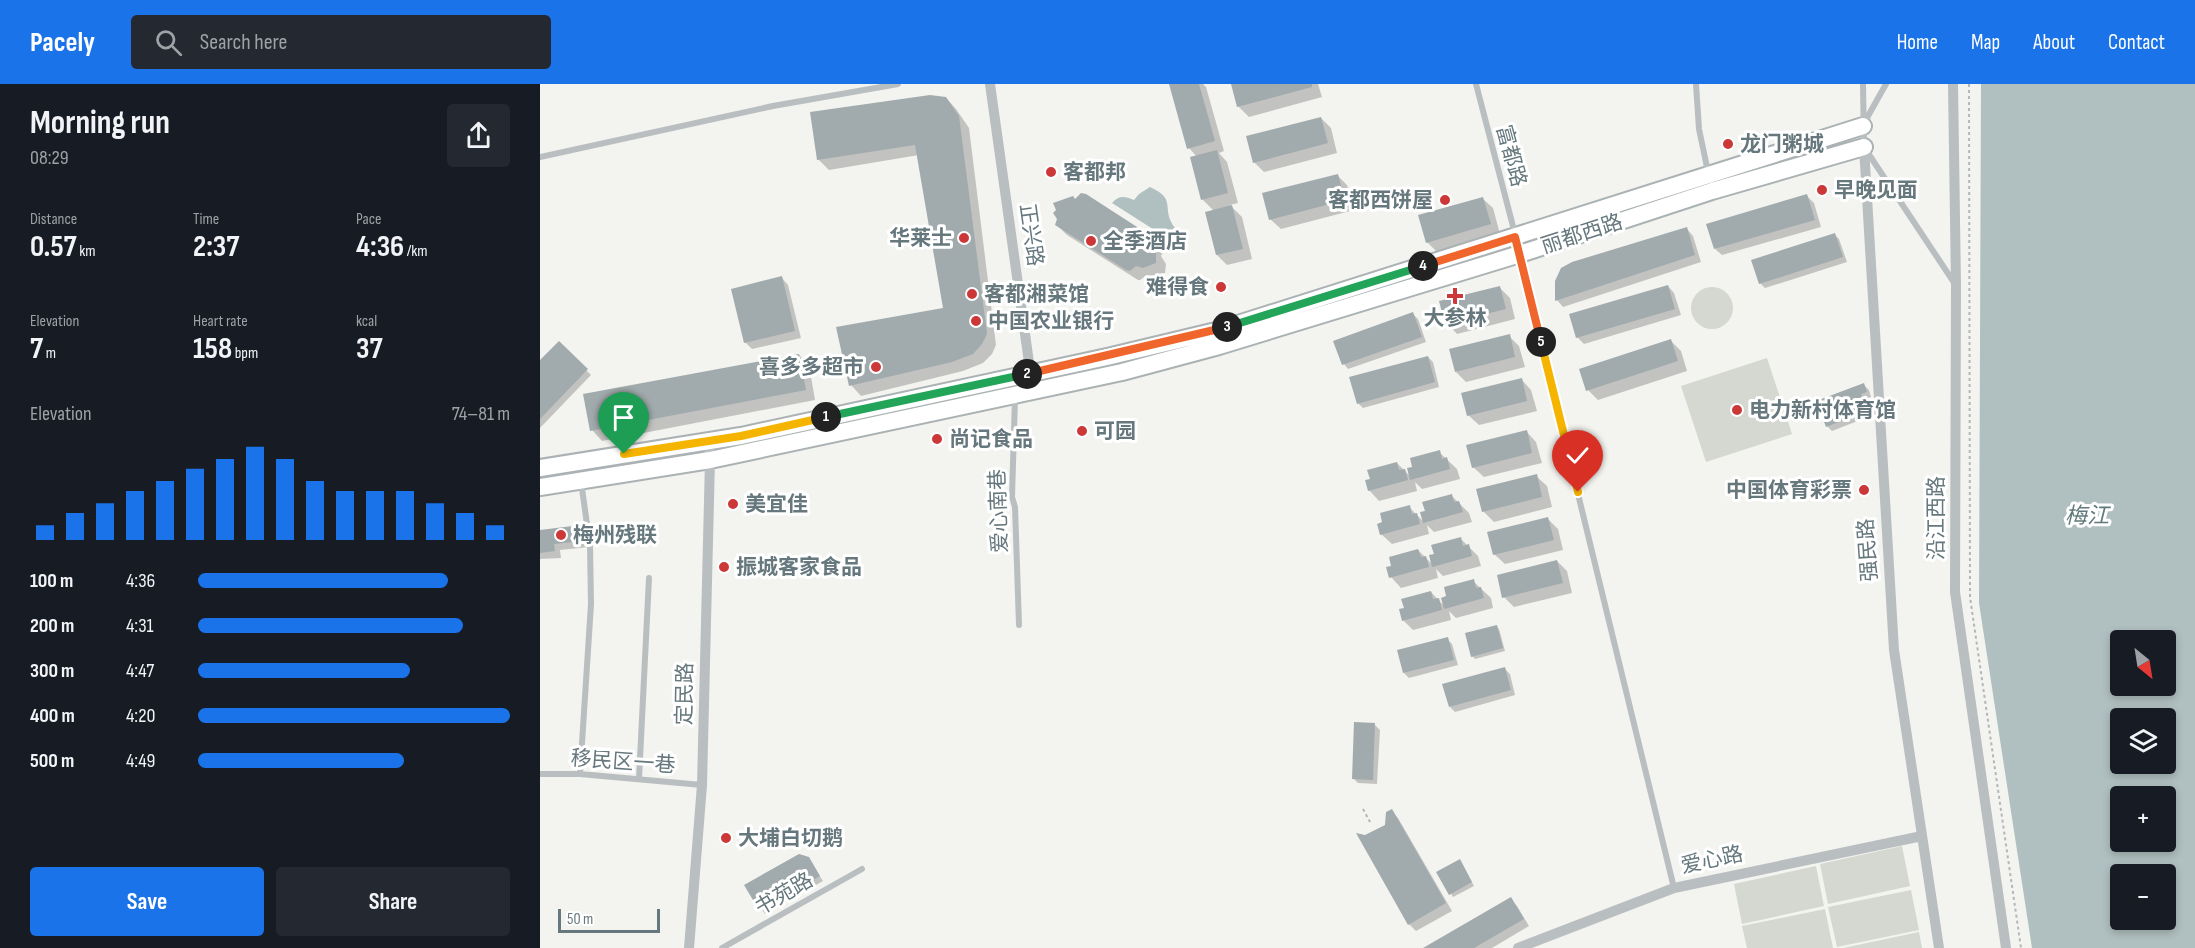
<!DOCTYPE html>
<meta charset="utf-8">
<style>
:root{--surface:#171b24;--page:#242831;--text:#f1f3f6;--muted:#9ea1a6;--accent:#1a73e8}
body{margin:0;font-family:"Sofia Sans Condensed","Noto Sans SC",sans-serif;background:var(--page);color:var(--text);height:100vh;display:flex;flex-direction:column;font-size:22px;white-space:nowrap}
*{box-sizing:border-box;margin:0}
p{font-size:20px;color:var(--muted)}
.icon{flex:none;width:33px;height:33px;fill:none;stroke:currentColor;stroke-width:2;stroke-linecap:round;stroke-linejoin:round}
.map{position:relative;flex:1;overflow:hidden}
.side{display:flex;flex-direction:column;background:var(--surface);width:540px}
.side>*{flex:none}
.needle{width:39px;rotate:150deg}
.fabs{position:absolute;left:1570px;top:546px;display:grid;gap:12px}
.fabs a{display:grid;place-items:center;width:66px;height:66px;border-radius:6px;background:var(--surface);box-shadow:0 3px 9px #0003;font-size:30px}
.scale{position:absolute;left:18px;bottom:15px;width:102px;box-sizing:border-box;padding-left:6px;border:3px solid #66787d;border-top:0;font-size:16px;line-height:21px;white-space:nowrap;color:#66787d;-webkit-text-stroke:4px #fff;paint-order:stroke}
.pin{position:absolute;display:grid;place-items:center;width:51px;height:51px;color:#fff;margin:-62px -26px;border-radius:50% 50% 50% 0;rotate:-45deg;box-shadow:0 0 6px #0007}
.pin .icon{rotate:45deg}
.km{position:absolute;width:30px;height:30px;margin:-15px;border-radius:50%;background:#222;color:#fff;font-size:16px;line-height:30px;text-align:center}
.round{display:grid;place-items:center;flex:none;width:63px;height:63px;border-radius:6px;background:var(--page)}
.headline{display:flex;align-items:center;justify-content:space-between;height:102px;padding:0 30px}
h1{font-size:33px;font-weight:700;line-height:45px}
.figures{display:grid;grid-template-columns:repeat(3,1fr);gap:9px;height:102px;padding:6px 30px}
.figures div{display:grid;align-content:center}
.figures b{font-size:30px;font-weight:700}
.figures small{font-size:16px;font-weight:400}
.figures p{font-size:16px}
.chart{height:168px;padding:12px 30px}
.chart p{display:flex;justify-content:space-between}
.chart svg{width:100%;height:108px;margin-top:6px;stroke:var(--accent);stroke-width:6}
.cta{display:flex;gap:12px;margin-top:auto;padding:12px 30px}
.cta a{flex:1;height:69px;border-radius:6px;background:var(--accent);color:#fff;font-size:24px;font-weight:700;line-height:69px;text-align:center}
.cta a+a{background:var(--page);color:var(--text)}
ul{padding:0 30px;list-style:none;font-size:20px}
li{display:grid;grid-template-columns:96px 72px 1fr;align-items:center;height:45px}
li i{height:15px;border-radius:8px;background:var(--accent)}
header{display:flex;align-items:center;gap:36px;box-sizing:border-box;height:84px;padding:0 30px;background:var(--accent);color:#fff}
header strong{font-size:28px}
nav{display:flex;gap:33px;margin-inline-start:auto;font-size:21px}
.search{width:420px;height:54px;background:var(--page);display:flex;align-items:center;gap:15px;box-sizing:border-box;padding:0 21px;border-radius:6px;color:var(--muted);font-size:22px}
main{display:flex;flex:1;min-height:0}
.map>svg:first-child{display:block}
.green{fill:#d4d8d0}
.water{fill:#b0bfbf;fill-rule:evenodd}
.shadow{fill:#0003}
.building{fill:#a1aaac}
.lines{fill:none;stroke-linecap:round;stroke-linejoin:round}
.secondary-casing{stroke:#abb2b4;stroke-width:20}
.path{stroke:#b3b7b8;stroke-width:2;stroke-dasharray:3 3;stroke-linecap:butt}
.minor{stroke:#b9bec0;stroke-width:6}
.tertiary{stroke:#b9bec0;stroke-width:10}
.secondary{stroke:#fff;stroke-width:16}
.split-1-casing{stroke:#fff;stroke-width:12}
.split-2-casing{stroke:#fff;stroke-width:12}
.split-3-casing{stroke:#fff;stroke-width:12}
.split-4-casing{stroke:#fff;stroke-width:12}
.split-5-casing{stroke:#fff;stroke-width:12}
.split-6-casing{stroke:#fff;stroke-width:12}
.split-1{stroke:#f5b400;stroke-width:8}
.split-2{stroke:#22a559;stroke-width:8}
.split-3{stroke:#f0652b;stroke-width:8}
.split-4{stroke:#22a559;stroke-width:8}
.split-5{stroke:#f0652b;stroke-width:8}
.split-6{stroke:#f5b400;stroke-width:8}
.poi-dot{fill:#cc3838;stroke:#fff;stroke-width:2}
.labels{text-anchor:middle;dominant-baseline:central;stroke-width:6;stroke-linejoin:round;paint-order:stroke}
.poi-label{font-size:21px;font-weight:bold;fill:#66787d;stroke:#fff;text-anchor:start}
.street-label{font-size:21px;fill:#66787d;stroke:#fff}
.water-label{font-size:22px;font-style:italic;fill:#627a7b;stroke:#fff}
</style>
<header>
<strong>Pacely</strong>
<div class="search"><svg class="icon" aria-label="search" viewBox="0 0 24 24"><circle cx="10" cy="10" r="6"/><path d="M15 15l6 6"/></svg>Search here</div>
<nav><a>Home</a><a>Map</a><a>About</a><a>Contact</a></nav>
</header>
<main>
<section class="side">
<div class="headline"><div><h1>Morning run</h1><p>08:29</p></div><a class="round"><svg class="icon" aria-label="share" viewBox="0 0 24 24"><path d="M12 15V3M7 8l5-5 5 5M5 13v7h14v-7"/></svg></a></div>
<div class="figures">
<div><p>Distance</p><b>0.57<small> km</small></b></div>
<div><p>Time</p><b>2:37</b></div>
<div><p>Pace</p><b>4:36<small> /km</small></b></div>
</div>
<div class="figures">
<div><p>Elevation</p><b>7<small> m</small></b></div>
<div><p>Heart rate</p><b>158<small> bpm</small></b></div>
<div><p>kcal</p><b>37</b></div>
</div>
<div class="chart"><p><span>Elevation</span>74–81 m</p>
<svg viewBox="0 0 160 44" preserveAspectRatio="none"><path d="M5 44V38M15 44V33M25 44V29M35 44V24M45 44V20M55 44V15M65 44V11M75 44V6M85 44V11M95 44V20M105 44V24M115 44V24M125 44V24M135 44V29M145 44V33M155 44V38"/></svg>
</div>
<ul>
<li><b>100 m</b>4:36<i style="width:80%"></i></li>
<li><b>200 m</b>4:31<i style="width:85%"></i></li>
<li><b>300 m</b>4:47<i style="width:68%"></i></li>
<li><b>400 m</b>4:20<i style="width:100%"></i></li>
<li><b>500 m</b>4:49<i style="width:66%"></i></li>
</ul>
<div class="cta"><a>Save</a><a>Share</a></div>
</section>
<div class="map">
<svg width="1655" height="864" viewBox="0 0 1655 864">
<rect width="100%" height="100%" fill="#f3f3f0"/>
<path class="green" d="M1151 224a21 21 0 1 1 42 0a21 21 0 1 1-42 0Z
M1227,274L1252,350L1166,378L1141,302Z
M1362,762L1370,802L1288,820L1280,780Z
M1276,782L1284,822L1202,840L1194,800Z
M1371,806L1379,846L1297,863L1288,823Z
M1285,825L1293,864H1207L1202,842Z
M1379,848L1382,864H1303Z"/>
<path class="water" d="M1441,0H1655V864H1492L1439,519ZM1581,556H1626V602H1581ZM1581,634H1626V680H1581ZM1581,712H1626V758H1581ZM1581,790H1626V836H1581Z
M610,103C639,116 619,125 636,145L635,153L627,154L572,119C579,111 584,112 594,116L599,110Z"/>
<path class="shadow" d="M631,0H663L666,3L684,67L679,69L687,78L698,119L690,121L702,133L712,175L687,181L677,171L674,127L663,116L657,73L649,64Z
M692,0H778L782,13L709,33L698,22Z
M406,14L416,25L429,44L456,261L452,270L443,279L423,287L321,312L311,301L405,225L379,71L289,86L278,75Z
M781,34L791,44L797,69L724,88L714,78Z
M797,91L807,101L814,126L741,145L730,135Z
M1267,112L1274,119L1281,143L1182,171L1175,165Z
M942,114L953,124L960,150L897,168L887,158Z
M517,141L610,153L623,168L621,172L626,180L625,189L614,194L607,191L600,196H598L527,151Z
M1147,145L1153,152L1161,178L1023,223L1017,216Z
M1294,150L1299,155L1307,178L1225,204L1220,199Z
M242,194L248,201L261,254L212,265L205,258Z
M1128,202L1134,209L1141,231L1044,260L1037,253Z
M959,203L970,214L975,235L917,250L907,239Z
M873,230L878,235L886,258L808,285L804,280Z
M969,252L979,262L985,283L926,298L916,288Z
M1131,257L1141,267L1147,287L1058,316L1048,306Z
M19,259L51,291L0,344V279Z
M259,271L269,281L275,316L62,357L52,346Z
M888,273L893,278L899,303L823,324L818,319Z
M981,295L991,306L997,327L939,341L928,331Z
M1324,301L1329,306L1331,313L1325,315L1326,319L1331,317L1336,322L1338,329L1292,347L1287,342Z
M986,347L996,358L1002,379L944,393L933,383Z
M899,368L917,385L920,395L882,405L875,398L877,407L839,417L829,406L857,379L872,394Z
M996,392L1007,402L1012,423L954,438L943,427Z
M911,411L929,429L932,438L894,448L887,441L889,450L852,460L841,450L869,423L884,438Z
M1007,434L1018,445L1023,466L965,480L954,470Z
M41,442L47,449L49,463L20,466L21,474L0,475V448Z
M921,455L938,472L941,482L903,492L896,485L898,494L861,504L851,493L878,466L893,481Z
M1017,477L1027,487L1032,509L974,523L964,513Z
M933,497L951,514L953,524L916,534L909,527L911,536L873,546L863,536L891,508L905,523Z
M956,542L959,545L965,567L935,575L932,572Z
M907,555L912,560L918,581L869,594L864,589Z
M965,585L970,590L975,611L915,628L910,623Z
M835,641L840,646L837,700L818,699L813,694Z
M851,727L858,734L912,827L876,847L869,840L819,751L826,753L847,742Z
M268,775L283,797L225,830L206,801Z
M922,780L934,802L913,813L898,789Z
M970,815L977,822L989,842L952,864H886Z"/>
<path class="building" d="M629,0H659L675,57L647,65Z
M691,0H772V3L697,23Z
M390,11L406,13L419,32L447,250L442,260L433,270L412,278L309,302L296,243L403,224L375,61L277,76L270,28Z
M781,33L788,59L713,79L706,52Z
M677,66L688,109L661,116L650,73Z
M798,90L805,116L729,136L722,109Z
M541,109L546,110L611,152L613,157L612,161L616,168V179L603,184L596,182L590,187L586,186L515,141L517,135L513,129L516,126L513,119L533,112L535,115Z
M1267,110L1275,136L1174,165L1166,140Z
M943,113L951,140L886,159L878,131Z
M692,121L703,165L676,171L665,128Z
M1147,143L1155,171L1015,217V197L1021,184L1032,178Z
M1295,149L1303,173L1219,200L1211,176Z
M242,192L255,247L204,259L191,205Z
M1128,201L1135,225L1036,254L1029,230Z
M960,202L966,225L905,240L899,217Z
M873,228L882,253L802,281L793,257Z
M970,250L975,273L915,288L909,265Z
M1131,255L1138,277L1046,307L1039,285Z
M19,257L48,285L0,335V276Z
M259,270L266,306L50,347L43,310Z
M888,272L895,298L817,320L809,293Z
M982,294L987,317L927,332L921,309Z
M1324,299L1327,308L1321,310L1324,318L1331,315L1334,324L1286,343L1276,317Z
M987,346L992,369L932,384L926,361Z
M900,366L902,375L907,373L910,385L870,396L867,384L872,383L870,374Z
M857,378L859,386L865,385L868,396L828,407L825,396L830,395L827,386Z
M997,390L1002,413L942,428L936,405Z
M912,410L914,418L919,417L923,428L883,439L880,428L885,427L882,418Z
M870,421L872,430L877,429L880,440L840,451L837,440L842,438L840,429Z
M1008,433L1014,456L953,471L947,448Z
M41,441L43,457L14,460L15,467L0,469V446Z
M921,453L923,462L929,460L932,472L892,483L889,471L894,470L891,461Z
M878,465L881,473L886,472L889,483L849,494L846,483L851,482L849,473Z
M1017,476L1023,499L962,514L957,491Z
M934,495L936,504L941,503L944,514L904,525L901,514L906,512L904,503Z
M891,507L893,515L899,514L902,526L862,537L859,525L864,524L861,515Z
M957,541L963,564L931,573L925,549Z
M908,553L914,576L863,589L857,566Z
M965,583L971,606L909,623L902,600Z
M814,638L835,639L833,696L812,695Z
M852,725L906,819L868,841L816,749L825,751L845,741L846,728Z
M259,770L269,773L280,792L219,826L204,801Z
M920,775L932,798L909,811L896,788Z
M971,813L984,835L934,864H883Z"/>
<g class="lines">
<g class="secondary-casing">
<path id="secondary" d="M0,384L201,352L567,273L676,247L1323,42
M0,403L170,376L582,288L679,262L980,170L1172,107L1324,63"/>
</g>
<path class="path" d="M1429,0L1430,513L1481,864
M823,725L830,738"/>
<path class="minor" d="M936,0L975,150
M1156,0L1159,45L1168,88
M1323,0L1324,63L1415,200
M1323,41L1346,0
M0,73L233,22L358,0
M980,172L1134,804
M475,314L472,413L475,423L479,541
M0,690H40L162,701
M40,690L51,520L50,462L41,397
M99,695L109,494
M182,864L322,785"/>
<path class="tertiary" d="M450,0L493,307
M1413,0L1416,202L1415,508L1466,864
M1324,63L1354,566L1399,864
M149,864L162,701L170,376L169,357
M978,864L1134,804L1382,752"/>
<use href="#secondary" class="secondary"/>
</g>
<g class="lines">
<g class="split-1-casing">
<path id="split-1" d="M84,370L201,352L286,333"/>
</g>
<g class="split-2-casing">
<path id="split-2" d="M286,333L487,290"/>
</g>
<g class="split-3-casing">
<path id="split-3" d="M487,290L687,243"/>
</g>
<g class="split-4-casing">
<path id="split-4" d="M687,243L883,182"/>
</g>
<g class="split-5-casing">
<path id="split-5" d="M883,182L975,153L1001,258"/>
</g>
<g class="split-6-casing">
<path id="split-6" d="M1001,258L1038,408"/>
</g>
<use href="#split-1" class="split-1"/>
<use href="#split-2" class="split-2"/>
<use href="#split-3" class="split-3"/>
<use href="#split-4" class="split-4"/>
<use href="#split-5" class="split-5"/>
<use href="#split-6" class="split-6"/>
</g>
<g class="poi-dot">
<circle cx="1188" cy="60" r="6"/>
<circle cx="511" cy="88" r="6"/>
<circle cx="1282" cy="106" r="6"/>
<circle cx="905" cy="116" r="6"/>
<circle cx="424" cy="154" r="6"/>
<circle cx="551" cy="157" r="6"/>
<circle cx="681" cy="203" r="6"/>
<circle cx="432" cy="210" r="6"/>
<path d="M912 203h6v6h6v6h-6v6h-6v-6h-6v-6h6z"/>
<circle cx="436" cy="237" r="6"/>
<circle cx="336" cy="283" r="6"/>
<circle cx="1197" cy="326" r="6"/>
<circle cx="542" cy="347" r="6"/>
<circle cx="397" cy="355" r="6"/>
<circle cx="1324" cy="406" r="6"/>
<circle cx="193" cy="420" r="6"/>
<circle cx="21" cy="451" r="6"/>
<circle cx="184" cy="483" r="6"/>
<circle cx="186" cy="754" r="6"/>
</g>
<g class="labels">
<g class="poi-label">
<text x="1200" y="60">龙门粥城</text>
<text x="523" y="88">客都邦</text>
<text x="1294" y="106">早晚见面</text>
<text x="893" y="116" text-anchor="end">客都西饼屋</text>
<text x="412" y="154" text-anchor="end">华莱士</text>
<text x="563" y="157">全季酒店</text>
<text x="669" y="203" text-anchor="end">难得食</text>
<text x="444" y="210">客都湘菜馆</text>
<text x="915" y="234" text-anchor="middle">大参林</text>
<text x="448" y="237">中国农业银行</text>
<text x="324" y="283" text-anchor="end">喜多多超市</text>
<text x="1209" y="326">电力新村体育馆</text>
<text x="554" y="347">可园</text>
<text x="409" y="355">尚记食品</text>
<text x="1312" y="406" text-anchor="end">中国体育彩票</text>
<text x="205" y="420">美宜佳</text>
<text x="33" y="451">梅州残联</text>
<text x="196" y="483">振城客家食品</text>
<text x="198" y="754">大埔白切鹅</text>
</g>
<g class="street-label">
<text transform="translate(971 72) rotate(75)">富都路</text>
<text transform="translate(1042 150) rotate(-18)">丽都西路</text>
<text transform="translate(491 151) rotate(82)">正兴路</text>
<text transform="translate(459 427) rotate(-92)">爱心南巷</text>
<text transform="translate(1396 434) rotate(-90)">沿江西路</text>
<text transform="translate(1328 466) rotate(-94)">强民路</text>
<text transform="translate(145 610) rotate(-89)">定民路</text>
<text transform="translate(83 678) rotate(4)">移民区一巷</text>
<text transform="translate(1172 776) rotate(-12)">爱心路</text>
<text transform="translate(244 810) rotate(-30)">书苑路</text>
</g>
<g class="water-label">
<text x="1547" y="432">梅江</text>
</g>
</g>
</svg>
<div class="fabs">
<a><svg class="needle" viewBox="-14 -14 28 28"><path d="M0-13l5 13h-10z" fill="#e53935"/><path d="M0 13l5-13h-10z" fill="#9ea1a6"/></svg></a>
<a><svg class="icon" aria-label="layers" viewBox="0 0 24 24"><path d="M12 4l9 5-9 5-9-5zM3 14l9 5 9-5"/></svg></a>
<a>+</a>
<a>−</a>
</div>
<div class="scale">50 m</div>
<div class="pin" style="left:84px;top:370px;background:#1e9e55"><svg class="icon" aria-label="arrive" viewBox="0 0 24 24"><path d="M6 21V4h12l-3 4 3 4H6"/></svg></div>
<div class="pin" style="left:1038px;top:408px;background:#d93025"><svg class="icon" aria-label="check" viewBox="0 0 24 24"><path d="M5 12l5 5 9-10"/></svg></div>
<b class="km" style="left:286px;top:333px">1</b>
<b class="km" style="left:487px;top:290px">2</b>
<b class="km" style="left:687px;top:243px">3</b>
<b class="km" style="left:883px;top:182px">4</b>
<b class="km" style="left:1001px;top:258px">5</b>
</div>
</main>
